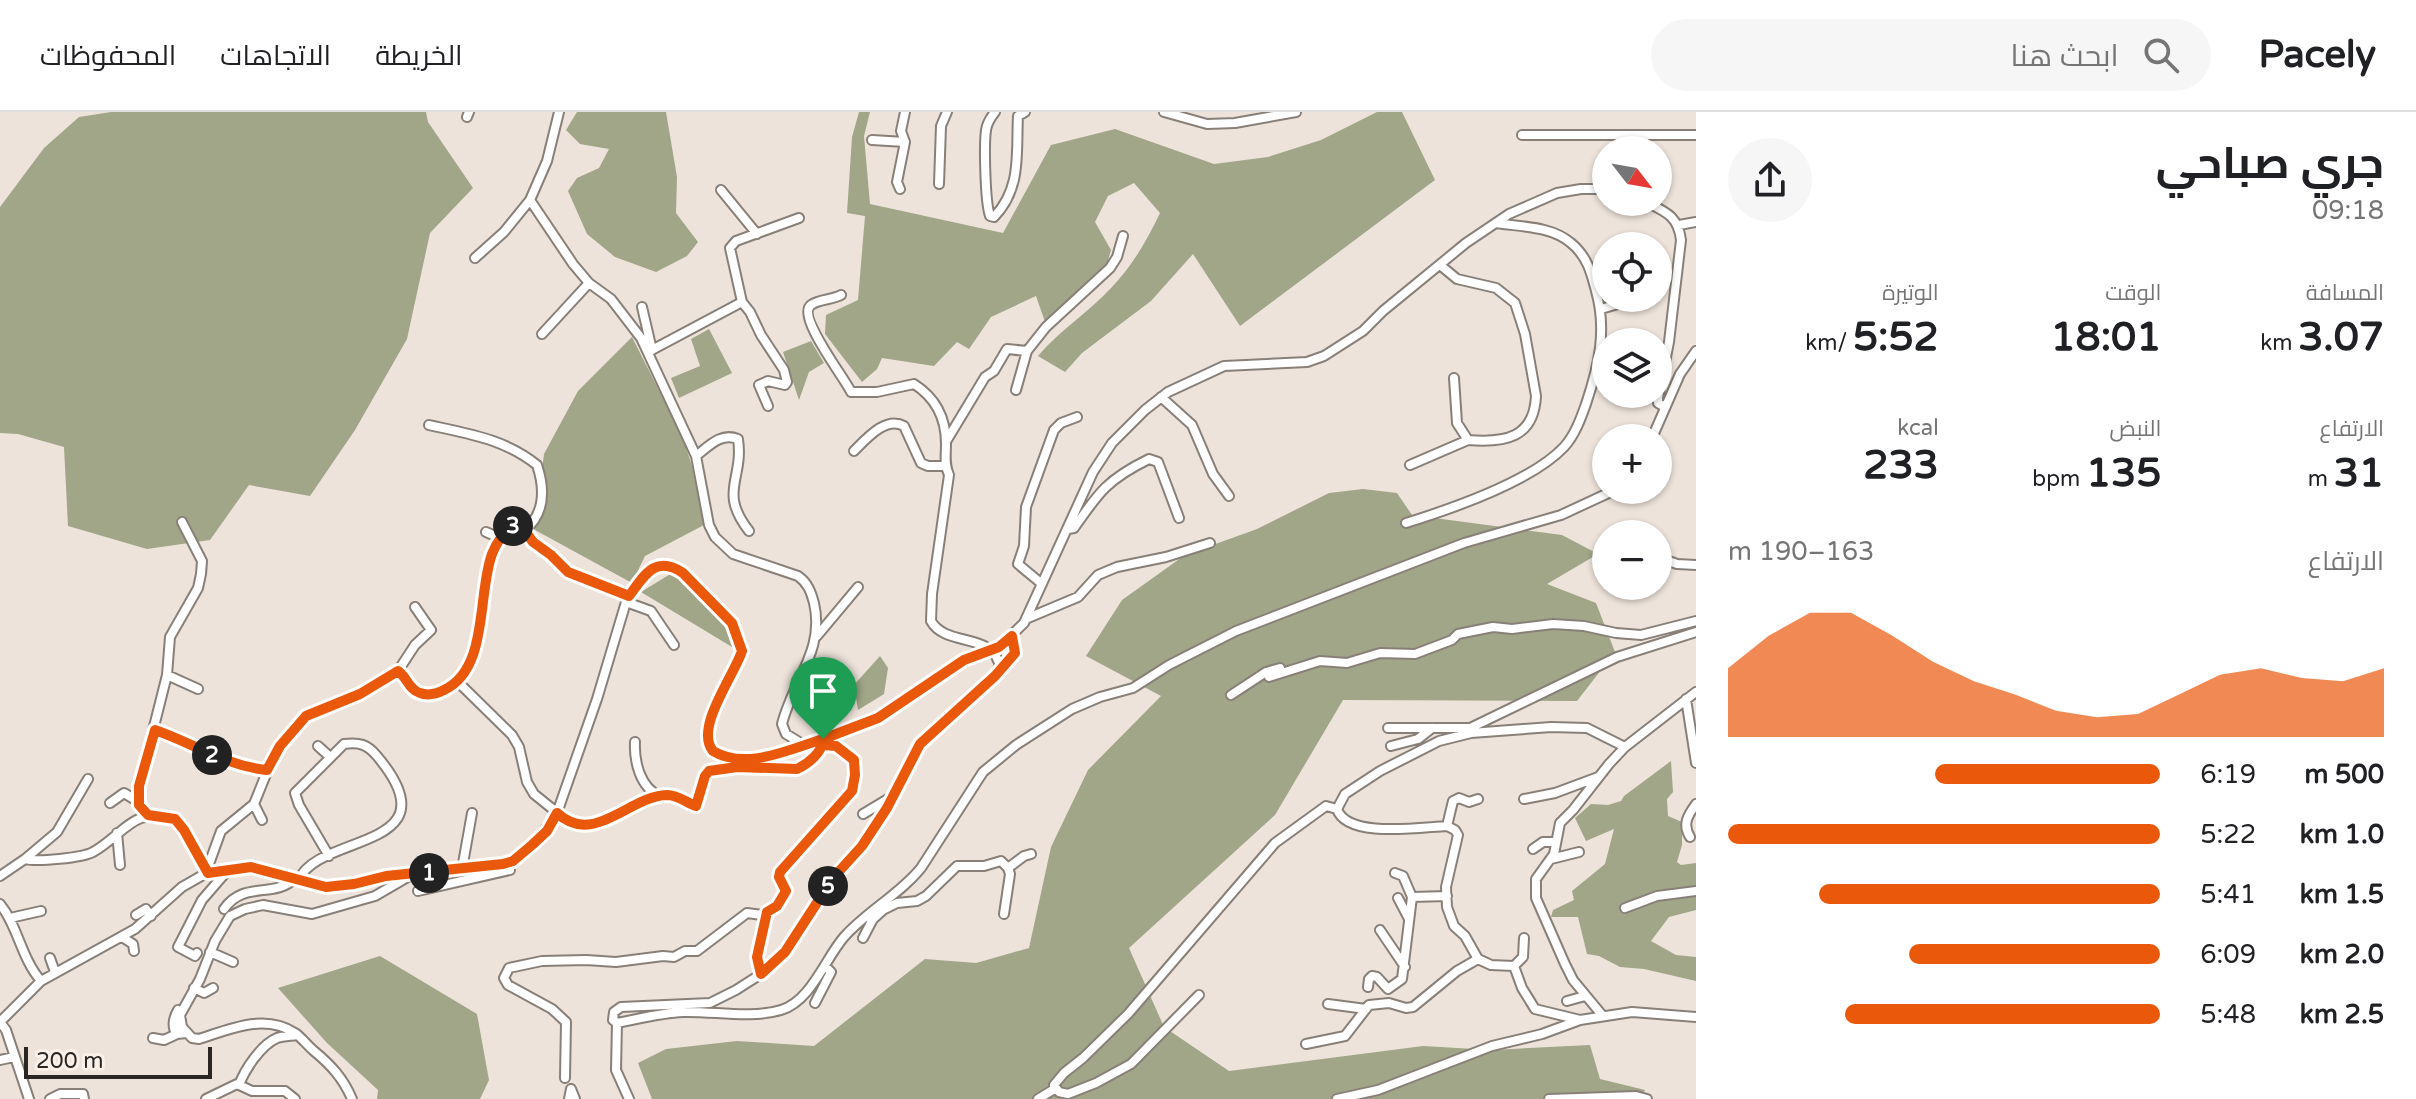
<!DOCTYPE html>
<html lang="ar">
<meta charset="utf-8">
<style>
:root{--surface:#fff;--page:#f6f6f6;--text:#202124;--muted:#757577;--line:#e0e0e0;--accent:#ea580c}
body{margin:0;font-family:"Varela Round",Cairo,sans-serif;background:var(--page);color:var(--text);direction:rtl;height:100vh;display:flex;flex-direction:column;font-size:30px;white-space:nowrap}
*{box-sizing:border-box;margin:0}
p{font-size:26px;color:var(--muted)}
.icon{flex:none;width:44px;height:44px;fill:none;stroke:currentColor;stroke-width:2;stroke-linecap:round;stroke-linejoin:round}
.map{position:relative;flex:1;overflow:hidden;direction:ltr}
.panel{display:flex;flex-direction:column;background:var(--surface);width:720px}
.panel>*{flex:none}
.needle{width:52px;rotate:121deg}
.fabs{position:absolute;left:1592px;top:24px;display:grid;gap:16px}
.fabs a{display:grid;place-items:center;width:80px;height:80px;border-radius:50%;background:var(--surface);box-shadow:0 2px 6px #0004;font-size:40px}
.scale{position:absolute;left:24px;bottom:20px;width:188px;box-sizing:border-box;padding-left:8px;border:4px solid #2a2623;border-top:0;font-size:22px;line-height:28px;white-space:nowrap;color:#2a2623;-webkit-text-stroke:6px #faf0e7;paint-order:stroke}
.pin{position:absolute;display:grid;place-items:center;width:68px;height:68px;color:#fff;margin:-82px -34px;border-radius:50% 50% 50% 0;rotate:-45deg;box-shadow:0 0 8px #0007}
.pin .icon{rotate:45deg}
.km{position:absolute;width:40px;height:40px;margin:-20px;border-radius:50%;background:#222;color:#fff;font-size:22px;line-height:40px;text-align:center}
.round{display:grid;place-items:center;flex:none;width:84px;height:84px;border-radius:42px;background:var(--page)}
.summary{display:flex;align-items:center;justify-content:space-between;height:136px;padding:0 32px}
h1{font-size:44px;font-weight:700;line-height:60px}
.metrics{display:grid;grid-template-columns:repeat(3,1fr);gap:12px;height:136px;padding:8px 32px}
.metrics div{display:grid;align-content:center}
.metrics b{font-size:40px;font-weight:700}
.metrics small{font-size:22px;font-weight:400}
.metrics p{font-size:22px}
.chart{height:224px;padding:16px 32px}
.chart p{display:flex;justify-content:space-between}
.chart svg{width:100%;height:144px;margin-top:8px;fill:var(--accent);opacity:.7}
ul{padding:0 32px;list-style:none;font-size:26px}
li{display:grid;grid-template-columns:128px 96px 1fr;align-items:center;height:60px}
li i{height:20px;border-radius:10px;background:var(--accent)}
header{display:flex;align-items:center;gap:48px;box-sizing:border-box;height:112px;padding:0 40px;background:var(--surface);border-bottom:2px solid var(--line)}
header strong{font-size:38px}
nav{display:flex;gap:44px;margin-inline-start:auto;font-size:28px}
.search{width:560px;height:72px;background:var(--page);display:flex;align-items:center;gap:20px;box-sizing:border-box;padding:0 28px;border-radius:44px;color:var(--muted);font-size:30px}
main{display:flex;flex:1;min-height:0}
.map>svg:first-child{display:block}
.forest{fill:#a0a687}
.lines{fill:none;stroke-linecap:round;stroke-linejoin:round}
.minor-casing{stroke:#888078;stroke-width:12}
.minor{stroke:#fff;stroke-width:8}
.route-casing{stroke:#fff;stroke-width:16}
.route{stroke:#ea580c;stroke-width:10}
</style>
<header>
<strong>Pacely</strong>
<div class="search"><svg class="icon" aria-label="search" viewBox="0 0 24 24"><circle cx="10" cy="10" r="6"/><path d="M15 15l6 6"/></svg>ابحث هنا</div>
<nav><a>الخريطة</a><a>الاتجاهات</a><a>المحفوظات</a></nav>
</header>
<main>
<section class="panel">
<div class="summary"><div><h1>جري صباحي</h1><p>09:18</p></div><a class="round"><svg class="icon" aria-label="share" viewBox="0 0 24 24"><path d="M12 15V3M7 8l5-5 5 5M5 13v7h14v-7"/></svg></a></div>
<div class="metrics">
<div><p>المسافة</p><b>3.07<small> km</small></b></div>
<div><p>الوقت</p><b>18:01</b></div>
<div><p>الوتيرة</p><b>5:52<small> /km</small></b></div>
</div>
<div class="metrics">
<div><p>الارتفاع</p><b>31<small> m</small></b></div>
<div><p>النبض</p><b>135<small> bpm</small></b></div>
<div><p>kcal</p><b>233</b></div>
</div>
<div class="chart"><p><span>الارتفاع</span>163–190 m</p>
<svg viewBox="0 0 160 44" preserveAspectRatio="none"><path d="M0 44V23L10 13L20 6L30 6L40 13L50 21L60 27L70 31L80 36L90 38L100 37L110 31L120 25L130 23L140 26L150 27L160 23V44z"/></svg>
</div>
<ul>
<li><b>500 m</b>6:19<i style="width:52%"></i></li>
<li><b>1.0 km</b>5:22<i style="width:100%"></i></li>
<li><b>1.5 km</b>5:41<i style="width:79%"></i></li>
<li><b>2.0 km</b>6:09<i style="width:58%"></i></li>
<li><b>2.5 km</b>5:48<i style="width:73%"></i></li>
</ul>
</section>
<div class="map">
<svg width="1696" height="987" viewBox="0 0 1696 987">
<rect width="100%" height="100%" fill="#ede3da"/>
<path class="forest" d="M111,0H426L428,10L473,76L430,121L407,227L355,318L310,384L249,373L210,428L147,437L68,414L64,335L18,322L0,321V95L44,36L79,5Z
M577,0H666L677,65L676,101L698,130L687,144L656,160L615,145L587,122L568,79L577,66L599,56L609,37L580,32L566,18Z
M859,0H870L864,24L870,92L1003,121L1051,33L1115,17L1214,52L1268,45L1321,28L1377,0H1402L1435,68L1240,214L1193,142L1151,189L1082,241L1065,260L1038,244C1060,218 1089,200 1112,175C1133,153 1147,128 1160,101L1134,71L1108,84L1095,110L1111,138L1104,162L1045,210L1036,184L991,205L969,237L957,230L934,254L882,246L877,257L862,270L825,222L826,203L858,188L865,104L847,101L852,25Z
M709,217L732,261L679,286L671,266L700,254L691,227Z
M632,225L683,326L692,354L704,413L645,444L632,471L535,418L544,342L578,279Z
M811,229L824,251L809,260L799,288L783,240Z
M1363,377L1397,381L1412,403L1562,423L1598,442L1547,472L1596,491L1615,540L1577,589L1343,588L1275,703L1129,836L1164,915L1229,959L1423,934L1492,938L1590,933L1600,967L1645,978L1640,987H652L638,951L666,937L737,929L814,934L925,847L976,851L1029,836L1051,735L1088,658L1161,584L1086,544L1122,488L1185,443L1257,417L1329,381Z
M672,461L729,515L737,538L641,480Z
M880,544L888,556L884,582L858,598L854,573Z
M1671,649L1673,680L1667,687L1668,704L1682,710V733L1677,750L1681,753L1696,751V798L1669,805L1651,829L1676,843L1696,845V869L1644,857L1620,855L1599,844L1587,842L1578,805H1551L1553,798L1574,788L1572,779L1605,752L1614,717L1586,729L1575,706L1591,692L1608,693L1621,689L1624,684Z
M380,844L477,902L489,968L480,987H377L378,978L327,931L278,876Z"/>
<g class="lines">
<g class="minor-casing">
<path id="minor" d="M559,0L547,49L530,88L573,152L589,171L611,187L641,226L696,344L709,413L715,425L733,442L798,464C808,471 811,480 814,491C825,538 793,568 782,612L786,622L804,633
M995,0C991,5 987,11 986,18C984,33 985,90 990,104L994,105C1022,76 1016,41 1018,4L1025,0
M1164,0L1207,12L1235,11L1296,0
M467,5L469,0
M1522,23H1696
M872,28L905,30
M939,72L941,14L947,0
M900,77L897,70L905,30L901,19L905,0
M721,78L757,122
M1646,90C1666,100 1678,104 1681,128L1669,230L1658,286V291L1665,295
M1679,113L1696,110
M475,146L504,120L530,88
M1440,153L1457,167L1496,176L1515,191L1525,222L1536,284C1534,326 1505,331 1468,328L1457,311L1454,266
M642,195L652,238
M1601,197L1635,187
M542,222L589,171
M1027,239L1046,215L1110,156L1117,145L1123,124
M648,240L742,190
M1161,285L1192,313L1213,362L1229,384
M768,294L759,273L768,269L785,273L787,270L784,258L761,223L750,200L742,190L730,136L736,129L799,106
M429,313C469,322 505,327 537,353C545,377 545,402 524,419
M1652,326L1680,262L1696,239
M947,328L985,265L994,259L1007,237L1027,239L1016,278
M854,339C867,326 886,304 904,314L921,351L928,354H945
M696,344C709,334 721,320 738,327C744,368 718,379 749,419
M1410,353L1468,328
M1406,411C1451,397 1532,369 1564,335C1575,323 1581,306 1586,292C1599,253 1607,218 1596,179C1591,160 1587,144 1571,131C1551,114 1522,115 1496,111
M1068,417L1074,416C1099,380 1108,367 1149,347L1158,350L1179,406
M486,420L500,426
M1658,445L1677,452L1696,453
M1042,472L1018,452L1024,434L1026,395L1054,318L1061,311L1077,305
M626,490L651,499L674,533
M1028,506L1078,485L1098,463L1117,455L1166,445L1210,431
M817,524L858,475
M398,559L415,533L431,518L415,495
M998,560L1015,541L1012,524
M167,563L198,577
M1269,565L1320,549L1347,551L1380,541L1415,542L1452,528L1458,522L1493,515L1512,517L1553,512L1584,514L1616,521L1641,523L1696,509
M458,570L512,623L519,635L527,670L534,682L570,711L578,713L602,711L631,694L660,684H676L696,694L709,659L737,655L797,657C808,652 823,640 823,627
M1231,583L1266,560L1280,556
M1686,587L1696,651
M1388,616H1470
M155,618C193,631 226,655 267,658
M1462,620L1617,545L1696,520
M635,630C634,649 640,676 660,684
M318,634L329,644
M1391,634L1418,627L1432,616
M1524,687L1555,681L1598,665
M110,691L124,681L139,690
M254,692L262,708
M863,702L893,684
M148,703L139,693V674L167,563L170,525L198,476L201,462L202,449L182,410
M1447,714L1453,689L1459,686L1469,690L1478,687
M117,721L120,753
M1690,725C1682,712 1688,703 1696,692
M1533,737L1543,730H1556
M25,747L57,720L88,667
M1551,747L1579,740
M204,755L209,752L221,719L254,692L273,645L297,612L306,604L355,584L398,559C407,565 409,578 420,581C428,584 436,582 444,578C489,557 477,483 492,442C496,429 503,421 514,413L522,415L533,430L551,443L568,460L629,484
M1008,756L1024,744L1031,742
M462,757L472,701
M1395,761L1403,764L1412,785
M0,764L25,747C37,750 82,746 93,740C125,722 132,694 175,707L184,718L207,759
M299,768C317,721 457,739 377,644C367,632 359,630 344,632L295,681L299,693L329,744
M418,779L510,758L508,751
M1398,786L1409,807
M0,792C18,814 21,846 41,869
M1625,796L1657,784L1696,779
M224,797C244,768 275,787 295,766
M136,803L146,797L151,804
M867,804L873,807L883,798L897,791L917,789L926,784L957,754H984L1001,749L1008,756L1010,762L1004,802
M10,806L41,799
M1380,818L1405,855
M122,825L133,832L134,839
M863,826L873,807
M210,840L233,850
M197,841L195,844L178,835L202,788L228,758
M50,846L55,860
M1514,854L1523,845L1524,826
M761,862L757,845L767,800L777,794L786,779L779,765L780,760L848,684L854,673V648L836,634L823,633
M1368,875L1369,867L1372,864L1377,865L1388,877L1402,867L1412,785L1447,784
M194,876L204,881L213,876
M1199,883L1131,952L1096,971L1068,982L1059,980L1054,973L1064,961L1083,946L1128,902L1275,731L1326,694L1337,697
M1567,889L1585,884
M815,891L831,860L825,854
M1328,892L1366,897
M178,898C174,905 171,915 177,922L186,921
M1602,903L1573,868L1565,852L1536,786V767L1554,742L1560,711L1573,698L1609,652L1625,635L1696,580
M1580,908L1535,897L1522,876L1514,854L1491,853L1478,847L1465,824L1454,814L1447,795L1446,775L1458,723L1455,718L1447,714C1421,715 1347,727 1337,697L1345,682L1380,659L1439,629L1471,621L1551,615L1587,616L1625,635
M617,911L613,908L614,900L621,895L710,891L736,878L761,862L785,840L833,766L862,734L887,696L920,632L995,564L1000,556C995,519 946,536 931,509L932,482L949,363C944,352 946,343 946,332C946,306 936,286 914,272L877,280H851C844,265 796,204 811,193C819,187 832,188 841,183
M153,926L164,928L177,922
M1306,932L1345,924L1369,893L1389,891L1406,896L1413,895L1457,859L1478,847
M0,948L14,945
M565,966L566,910L552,897L508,873L504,866L509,856L542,849L586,848L616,850L663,844L674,845L685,839H697L747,801L762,803L767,800
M239,973C245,957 261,933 277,926C283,924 291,924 297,923
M29,987L6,918L0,910L41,869L135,817L182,775L203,763L251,755L326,775L354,772L386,764L411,763L508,751L540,725L557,701L597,587L626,490L645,462L656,455L665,454L683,461L732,511L741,530V543L708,614L709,635L718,643L748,647L780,641L878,606L972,543L999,535L1024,511L1093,360L1112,331L1145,298L1168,280L1224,254L1307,250L1324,244L1363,219L1383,199L1466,131L1509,102L1557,81L1581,77H1606
M50,987L60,982H83L84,987
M206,987L237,972L252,979H285L295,987
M352,987C343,966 331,953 314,939C307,933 302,926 295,921C265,901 230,917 199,927L192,926L182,915L180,903L200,867L215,829L230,804L245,797L263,793L312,802L375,784L411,763
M569,987L571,977L575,987
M629,987L616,958L617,911C639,907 660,901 683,900C714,899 751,907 781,898C811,889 825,847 844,825C867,799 899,783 921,756L983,660L1016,633L1072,597L1100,585L1133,576L1169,553L1236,519L1464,431L1561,403L1615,378
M1038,987L1056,976
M1337,987L1378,978L1492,934L1542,922L1580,908L1632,900L1696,905
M1549,987L1636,984L1647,987"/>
</g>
<use href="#minor" class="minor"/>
</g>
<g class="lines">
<g class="route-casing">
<path id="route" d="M823,627C823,640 808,652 797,657L737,655L709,659L705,664L696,694C687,691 678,683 667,683C629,684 594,735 557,701L547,719L532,733L513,749L503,752L386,764L354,772L326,775L251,755L208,761L184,718L175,707L148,703L139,693V674L155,618C193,631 226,654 267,658L280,634L306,604L360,582L398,559C407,565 409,578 420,581C428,584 436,582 444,578C489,557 477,483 492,442C497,429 503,421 514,413L522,415L533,430L551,443L568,460L629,484C644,464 655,442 683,461L732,511L742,539C734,564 694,616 713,639C746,659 790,637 823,627V633L836,634L854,648L855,663L852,679L780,760L779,765L786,779L777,794L767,800L757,845L761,862L785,840L833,766L862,734L887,696L920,632L995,564L1015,541L1012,524L999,535L964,548L878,606L823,627"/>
</g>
<use href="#route" class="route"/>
</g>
</svg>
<div class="fabs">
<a><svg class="needle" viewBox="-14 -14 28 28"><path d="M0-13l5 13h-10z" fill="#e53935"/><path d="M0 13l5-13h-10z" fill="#757577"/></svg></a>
<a><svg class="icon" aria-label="locate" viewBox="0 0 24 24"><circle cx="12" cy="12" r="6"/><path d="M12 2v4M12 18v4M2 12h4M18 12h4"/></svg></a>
<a><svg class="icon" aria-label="layers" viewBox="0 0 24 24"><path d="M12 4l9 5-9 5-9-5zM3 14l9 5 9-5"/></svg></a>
<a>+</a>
<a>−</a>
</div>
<div class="scale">200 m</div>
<div class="pin" style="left:823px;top:627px;background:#1e9e55"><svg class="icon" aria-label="arrive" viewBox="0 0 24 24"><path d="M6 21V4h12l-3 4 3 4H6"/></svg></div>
<b class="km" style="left:429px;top:761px">1</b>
<b class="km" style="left:212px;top:643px">2</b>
<b class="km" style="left:513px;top:414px">3</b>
<b class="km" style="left:828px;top:774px">5</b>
</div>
</main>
